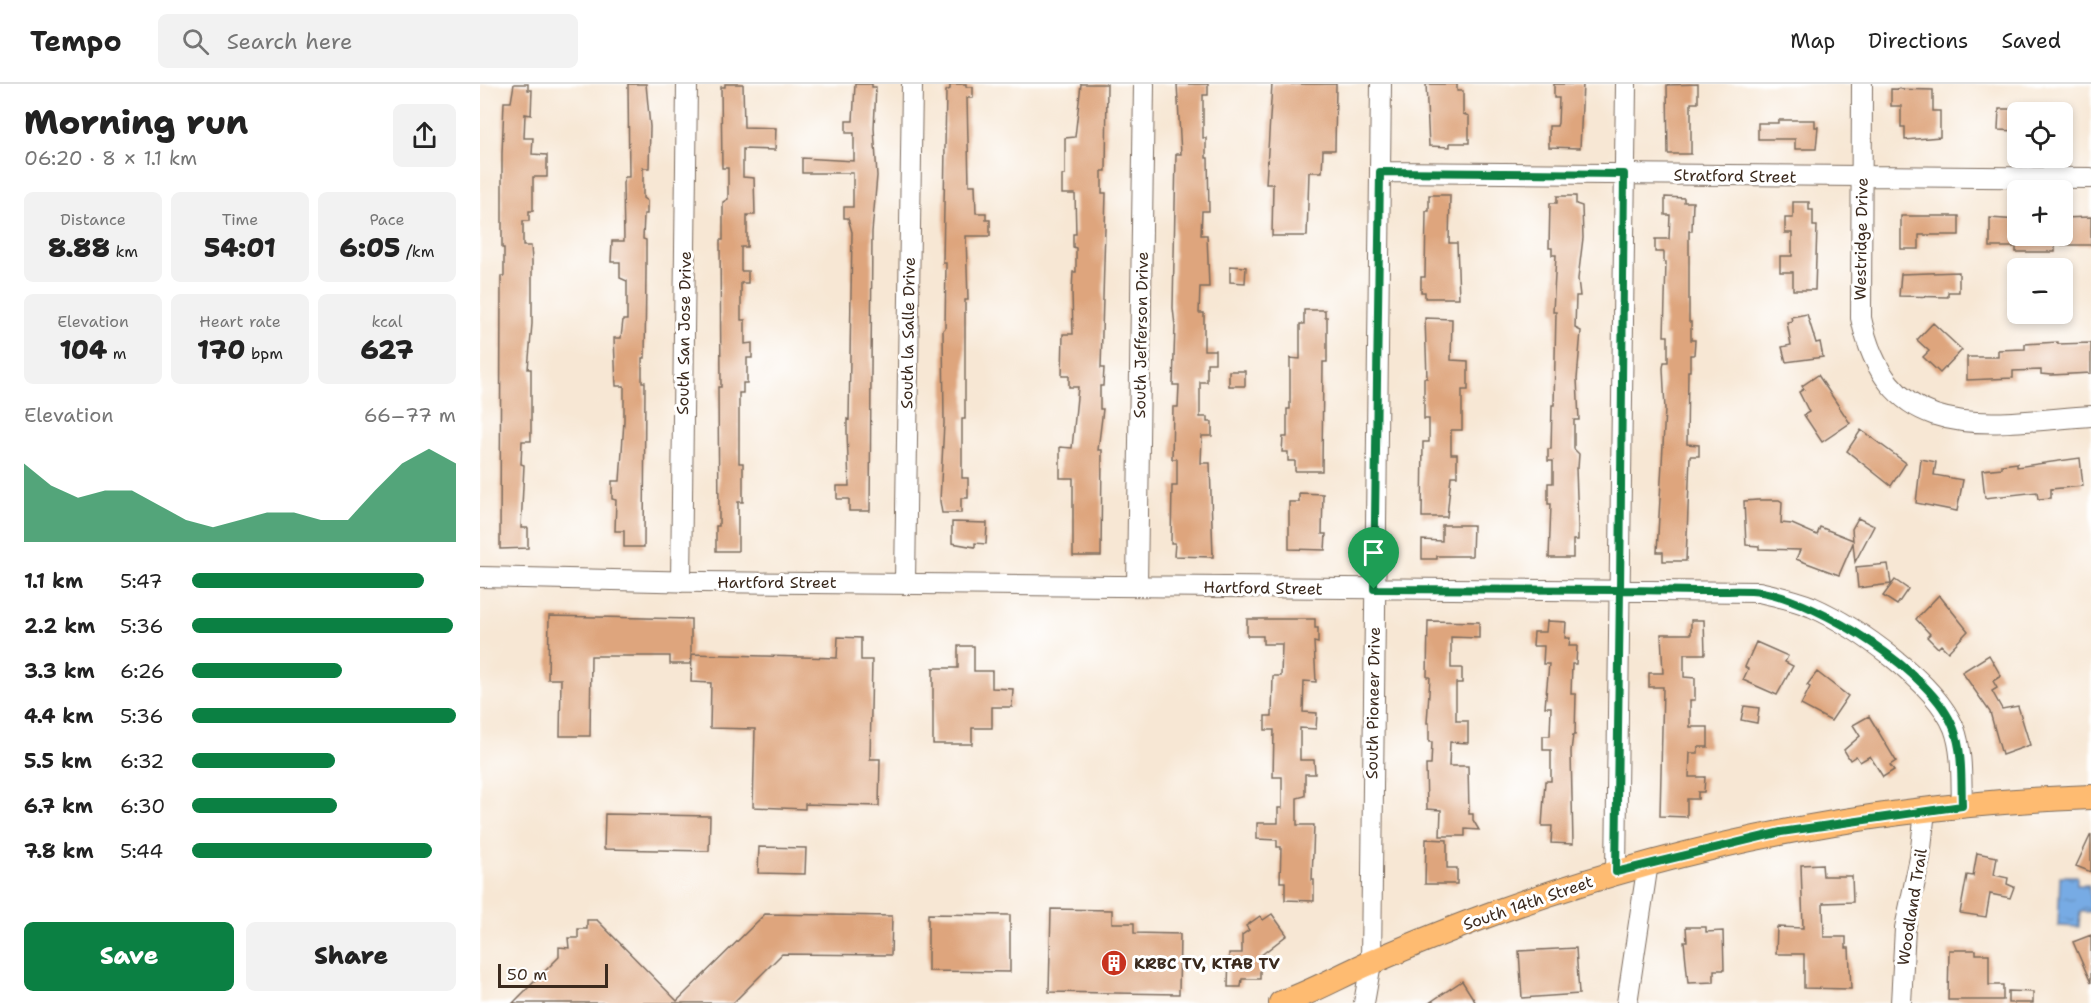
<!DOCTYPE html>
<meta charset="utf-8">
<style>
:root{--surface:#fff;--page:#f2f2f2;--text:#222;--muted:#767676;--line:#e0e0e0;--accent:#0b8043}
body{margin:0;font-family:"Shantell Sans",sans-serif;background:var(--page);color:var(--text);height:100vh;display:flex;flex-direction:column;font-size:22px;white-space:nowrap}
*{box-sizing:border-box;margin:0}
p{font-size:20px;color:var(--muted)}
.icon{flex:none;width:33px;height:33px;fill:none;stroke:currentColor;stroke-width:2;stroke-linecap:round;stroke-linejoin:round}
.map{position:relative;flex:1;overflow:hidden}
.drawer{display:flex;flex-direction:column;background:var(--surface);width:480px}
.drawer>*{flex:none}
.fabs{position:absolute;left:1527px;top:18px;display:grid;gap:12px}
.fabs a{display:grid;place-items:center;width:66px;height:66px;border-radius:9px;background:var(--surface);box-shadow:0 3px 9px #0003;font-size:30px}
.scale{position:absolute;left:18px;bottom:15px;width:110px;box-sizing:border-box;padding-left:6px;border:3px solid #3b2a1e;border-top:0;font-size:16px;line-height:21px;white-space:nowrap;color:#3b2a1e;-webkit-text-stroke:4px #fff;paint-order:stroke}
.pin{position:absolute;display:grid;place-items:center;width:51px;height:51px;color:#fff;margin:-62px -26px;border-radius:50% 50% 50% 0;rotate:-45deg;box-shadow:0 0 6px #0007}
.pin .icon{rotate:45deg}
.round{display:grid;place-items:center;flex:none;width:63px;height:63px;border-radius:9px;background:var(--page)}
.summary{display:flex;align-items:center;justify-content:space-between;height:102px;padding:0 24px}
h1{font-size:33px;font-weight:800;line-height:45px}
.figures{display:grid;grid-template-columns:repeat(3,1fr);gap:9px;height:102px;padding:6px 24px}
.figures div{display:grid;align-content:center;border-radius:9px;background:var(--page);text-align:center}
.figures b{font-size:26px;font-weight:800}
.figures small{font-size:16px;font-weight:400}
.figures p{font-size:16px}
.chart{height:168px;padding:12px 24px}
.chart p{display:flex;justify-content:space-between}
.chart svg{width:100%;height:108px;margin-top:6px;fill:var(--accent);opacity:.7}
.action{display:flex;gap:12px;margin-top:auto;padding:12px 24px}
.action a{flex:1;height:69px;border-radius:9px;background:var(--accent);color:#fff;font-size:24px;font-weight:800;line-height:69px;text-align:center}
.action a+a{background:var(--page);color:var(--text)}
ul{padding:0 24px;list-style:none;font-size:20px}
li{display:grid;grid-template-columns:96px 72px 1fr;align-items:center;height:45px}
li i{height:15px;border-radius:8px;background:var(--accent)}
header{display:flex;align-items:center;gap:36px;box-sizing:border-box;height:84px;padding:0 30px;background:var(--surface);border-bottom:2px solid var(--line)}
header strong{font-size:28px}
nav{display:flex;gap:33px;margin-inline-start:auto;font-size:21px}
.search{width:420px;height:54px;background:var(--page);display:flex;align-items:center;gap:15px;box-sizing:border-box;padding:0 21px;border-radius:9px;color:var(--muted);font-size:22px}
main{display:flex;flex:1;min-height:0}
.map>svg:first-child{display:block}
.water{fill:url(#water-ripples);stroke:#596a81;stroke-width:1.5}
.building{fill:#dea57d}
.lines{fill:none;stroke-linecap:round;stroke-linejoin:round}
.minor-casing{stroke:#7d6c5e;stroke-width:22}
.major-casing{stroke:#7d6c5e;stroke-width:26}
.minor{stroke:#fff;stroke-width:20}
.major{stroke:#febb71;stroke-width:24}
.route-casing{stroke:#fff;stroke-width:12}
.route{stroke:#0b8043;stroke-width:8}
.labels{text-anchor:middle;dominant-baseline:central;stroke-width:6;stroke-linejoin:round;paint-order:stroke}
.street-label{font-size:16px;fill:#3b2a1e;stroke:#fff}
.poi-label{font-size:16px;font-weight:bold;fill:#3b2a1e;stroke:#fff;text-anchor:start}
</style>
<header>
<strong>Tempo</strong>
<div class="search"><svg class="icon" aria-label="search" viewBox="0 0 24 24"><circle cx="10" cy="10" r="6"/><path d="M15 15l6 6"/></svg>Search here</div>
<nav><a>Map</a><a>Directions</a><a>Saved</a></nav>
</header>
<main>
<section class="drawer">
<div class="summary"><div><h1>Morning run</h1><p>06:20 · 8 × 1.1 km</p></div><a class="round"><svg class="icon" aria-label="share" viewBox="0 0 24 24"><path d="M12 15V3M7 8l5-5 5 5M5 13v7h14v-7"/></svg></a></div>
<div class="figures">
<div><p>Distance</p><b>8.88<small> km</small></b></div>
<div><p>Time</p><b>54:01</b></div>
<div><p>Pace</p><b>6:05<small> /km</small></b></div>
</div>
<div class="figures">
<div><p>Elevation</p><b>104<small> m</small></b></div>
<div><p>Heart rate</p><b>170<small> bpm</small></b></div>
<div><p>kcal</p><b>627</b></div>
</div>
<div class="chart"><p><span>Elevation</span>66–77 m</p>
<svg viewBox="0 0 160 44" preserveAspectRatio="none"><path d="M0 44V12L10 21L20 26L30 23L40 23L50 29L60 35L70 38L80 35L90 32L100 32L110 35L120 35L130 23L140 12L150 6L160 12V44z"/></svg>
</div>
<ul>
<li><b>1.1 km</b>5:47<i style="width:88%"></i></li>
<li><b>2.2 km</b>5:36<i style="width:99%"></i></li>
<li><b>3.3 km</b>6:26<i style="width:57%"></i></li>
<li><b>4.4 km</b>5:36<i style="width:100%"></i></li>
<li><b>5.5 km</b>6:32<i style="width:54%"></i></li>
<li><b>6.7 km</b>6:30<i style="width:55%"></i></li>
<li><b>7.8 km</b>5:44<i style="width:91%"></i></li>
</ul>
<div class="action"><a>Save</a><a>Share</a></div>
</section>
<div class="map">
<svg width="1611" height="919" viewBox="0 0 1611 919">
<defs>
<pattern id="water-ripples" width="26" height="14" patternUnits="userSpaceOnUse" patternTransform="scale(1.5)"><rect width="26" height="14" fill="#77abe4"/><path d="M2 4q2-2 4 0t4 0M15 11q2-2 4 0t4 0" fill="none" stroke="#638bb8"/></pattern>
</defs>
<rect width="100%" height="100%" fill="#fff"/>
<filter id="ink" filterUnits="userSpaceOnUse"><feTurbulence type="fractalNoise" baseFrequency=".0167" numOctaves="2"/><feDisplacementMap in="SourceGraphic" scale="12" xChannelSelector="R" yChannelSelector="G"/><feConvolveMatrix kernelMatrix="1 2 1 2 8 2 1 2 1" color-interpolation-filters="sRGB"/></filter>
<filter id="wash" filterUnits="userSpaceOnUse"><feTurbulence type="fractalNoise" baseFrequency=".008" numOctaves="4" result="noise"/><feDisplacementMap in="SourceGraphic" scale="24" xChannelSelector="R" yChannelSelector="G"/><feGaussianBlur stdDeviation="1.35" result="paint"/><feColorMatrix in="noise" values="0 0 0 0 0 0 0 0 0 0 0 0 0 0 0 0 0 1.4 0 .05"/><feComposite in="paint" operator="in"/></filter>
<g filter="url(#wash)">
<rect width="100%" height="100%" fill="#f7e7d4"/>
<path class="water" d="M1580,792H1597V801H1609L1611,828H1600L1599,843L1578,842Z"/>
<g id="blocks">
<path class="building" d="M34,0H48V6H52L51,31L45,30L44,54H53L52,70L67,71V93H53V127H49V137H43V162H51L52,177V240L48,285H51V357H42L41,380L44,381L41,444H48V464L20,465L21,192H24V164H22V70L24,18H31Z
M148,0H166L170,43L169,84H163V114L167,117V130H164L163,155L166,156V187L165,274H162V298H165L164,463H144V447H135L136,416L132,415V397H140L144,337V302H136L134,254H141L143,236H147V197L140,194V178H131L132,157H144L143,99L145,93H149Z
M245,0H263L264,43L296,44L295,66L263,65V93L274,94L275,131H267V163H261V187H268V199H261V236H265V260L272,259V274H267V299H263V309H259V379H263V418H258V467H236V442H239V434L238,303H241L240,156H243V118L248,115V84H242L241,3H245Z
M375,0H392V3H396L394,44L397,92L392,148L390,427H369V415H357V402H369L367,348V335L369,336L372,148L368,134H364V123H373V89H322V74L374,77V49H366V37H373Z
M470,0H486V3H493V14H487L489,101H495L496,129H506V136H510V152H486L488,216H485V335H482V394H488V414H481V429H462L460,417L464,339L463,246L465,244L466,179H463L466,7L470,5Z
M601,0H627L626,87H622V109H626L621,284H624L623,302H620V325H623L618,366H622L621,472H593V394H580V363L592,364L598,303H589V292H582L583,250H593L592,207L593,188H596V164L593,163V150H596L595,110H582V91H585V54L595,53Z
M697,0H728V11H723V54H726V74H728L729,127H722L721,151H727L729,203H720L719,229H724V266H735V279H727V298H720V333H727V338H732V352H722L721,379H730L733,473L694,472L695,459H691L692,402H697V375H692L693,323H698L699,301H693L695,242L693,224L696,70H701Z
M792,0H856L855,66H843L842,88H829L827,152H792L793,100H786Z
M946,0H977V7H983V30L989,32V59H970V63L949,62Z
M1074,0H1103L1100,64L1069,63V42H1077L1078,39L1079,14H1074Z
M1218,0V19H1211V70H1188L1187,1Z
M1411,5L1453,6V27H1460V53L1425,56V43H1421V22H1411Z
M1519,25H1538V47L1518,46Z
M1298,36H1335V43H1338L1336,65H1315V55H1278V39H1298Z
M949,111H970L969,159H977L979,214H945V208H941V193H945L946,127H949Z
M1077,112H1096V120L1102,122L1103,154L1098,195L1100,212H1096L1095,244L1101,247L1097,295L1099,336H1094V365L1099,370L1098,384H1096L1098,441V456H1093V474H1069L1071,420H1068V399H1073V377H1068V365H1071L1072,321H1074L1076,228H1073L1076,171H1072V164H1069L1070,119H1077Z
M1185,113L1204,114V118H1213L1212,147H1209V238H1211V256H1215L1214,271H1210V287H1208L1207,360L1219,361V372H1210L1206,477H1183V468H1177L1185,326L1183,284L1184,278H1188V252H1184L1186,178H1184V168H1175V155H1189L1190,131H1185Z
M1313,118H1329V126H1333V142H1337L1335,206H1313V188H1300V172H1312V149H1305V134H1313Z
M1421,132H1479V151H1439V165H1421Z
M1611,133V161H1582V134Z
M1510,134L1538,136V152H1575V168H1536V163H1510Z
M750,182L766,183L765,199L750,198Z
M1479,188V208H1468V213L1419,212L1421,190Z
M824,226H845V233H847V278H843L842,387H815V377H808V368H802L803,353H807V325H810V274L820,275V240H824Z
M1327,230L1336,259L1340,258L1343,273L1306,278L1302,263L1311,261L1307,238L1312,237L1311,233Z
M945,234L972,235L971,276L988,277V306H982V346H971V370H977V392H971L967,433H942L943,358H949V335H944V294H947Z
M1453,239L1482,266L1460,289L1443,273L1449,267L1437,256Z
M1578,258V260L1611,259V289L1571,291L1561,290V286L1533,287V294L1487,296V273H1518V266L1545,265V260Z
M749,287H765V302H749Z
M1338,291L1370,339L1342,358L1324,331L1329,328L1319,308L1324,305L1322,302Z
M1381,346L1426,379L1411,402L1367,367Z
M1600,374L1603,402L1571,405V414L1558,415L1557,408L1505,414L1502,386L1522,384V381L1537,379V383Z
M1441,375L1456,378L1454,391L1483,396L1477,427L1436,419Z
M819,409L843,410L842,450H846L845,466L809,465V418H819Z
M1278,416H1299L1302,418L1301,439L1312,440L1337,451L1340,443L1373,456L1372,445L1378,434L1394,442L1375,478L1373,459L1359,491L1316,475L1320,466L1279,465V462L1266,461L1264,417Z
M472,438L507,439L506,460L495,459V463L472,459Z
M962,441H993L992,472H957V475H942V456L962,457Z
M1408,480L1411,500L1378,504L1376,483Z
M1415,496L1428,505L1417,521L1403,512Z
M1459,511L1488,547L1468,568L1461,561L1458,564L1447,553L1450,550L1436,535Z
M69,532L211,535V580H190V572H111L110,652H80L81,595H68Z
M767,535H835V544H838V559L834,558L836,598L824,597L823,628L837,629L836,645L820,644V676H834L835,690H825V712L817,714V741H834L832,796H834V817L805,816V798H800L801,763H797V756L777,755V739H798V724H802V693H793L794,646H785V632H792L793,592H801L802,560H783V552H767Z
M1211,536H1224L1225,570H1204V593L1215,594V616H1210V643H1228V663H1218V669H1210L1209,693H1225L1224,708H1218V715H1207V733L1180,732L1183,603H1169V589H1183L1181,550H1211Z
M948,537L999,538V554L971,553V584H982V599H976V637H988V659L970,658L969,682H988L989,730H993V736L999,746L985,745V752H960L961,726L947,725L946,681H951L952,658H949V639H947L950,593H947Z
M1067,537L1086,538L1085,554H1090L1089,562H1097L1096,580H1092L1091,610H1096L1095,651H1093L1091,667L1093,760L1071,759L1072,742H1062L1065,697H1071V666H1063V652H1070L1071,623H1065L1069,580H1063L1064,562H1053L1054,548H1066Z
M358,553L381,554V576H392L390,675H400L399,722L325,720V725L273,723L275,645L230,644L231,599L211,598L212,570L357,574Z
M1276,558L1308,572L1305,578L1313,582L1297,611L1263,596L1268,585L1265,583Z
M478,562H494V587H512V604L533,605L532,623H512V644H492V660H453V584H478Z
M1509,571L1521,592L1513,597L1517,604L1512,607L1522,625L1538,622L1550,661L1522,671L1510,628L1482,588Z
M1337,588L1368,612L1351,637L1321,621L1330,603L1327,601Z
M1264,622L1279,624L1277,639L1261,636Z
M1389,632L1416,677L1410,681L1414,686L1403,693L1390,672L1380,678L1376,672L1370,676L1364,666L1380,652L1373,641Z
M125,730L230,732L229,767L124,765Z
M1611,750V788L1596,782Z
M946,755L967,756V784H977V800H945Z
M279,763L326,764L325,790L278,789Z
M1497,769L1517,773L1514,791L1528,794L1527,800L1534,803L1530,814L1510,810L1506,833L1480,829L1487,791L1493,792Z
M1342,780L1343,792H1372L1373,818L1343,819L1344,853H1366V864H1369L1371,905L1324,904V870H1296L1297,843L1323,844L1321,781Z
M571,825L632,826V839H654V849L700,850L699,910L569,908Z
M285,830L412,832L411,871L302,870L253,919H33L79,873V863L89,864L88,854H98V845H107V836H117L197,917Z
M448,830L530,831V888L448,887Z
M792,830L807,851L780,872V895H762L761,903H748L749,869H762V851L769,846L766,842L780,832L783,836Z
M1206,843H1226V848L1243,847L1244,886H1234V898L1208,899L1204,857H1207Z
M1611,851V899L1593,858Z
M1096,864L1099,910L1042,914L1039,867Z
M1469,866H1496V870H1509V901H1523V916H1468Z
M982,897L996,919H949Z
M1528,907L1553,908V919H1528Z"/>
</g>
</g>
<g filter="url(#ink)">
<use href="#blocks" fill-opacity="0" stroke="#7d6c5e" stroke-width="1.5"/>
<g class="lines">
<g class="minor-casing">
<path id="minor" d="M1382,0L1381,234C1409,364 1508,339 1611,332
M900,88L1611,94
M0,493L222,498L1279,508C1297,512 1315,516 1332,523C1377,543 1455,598 1474,644C1483,668 1481,697 1482,722
M201,498L207,0
M425,498L432,0
M657,502L664,0
M1136,788L1146,0
M884,919L891,879L901,0
M1147,919L1168,779
M1421,919L1425,844L1440,774L1445,726"/>
</g>
<g class="major-casing">
<path id="major" d="M801,919C833,908 861,891 892,878C934,860 978,842 1022,826C1211,758 1410,720 1611,713"/>
</g>
<use href="#minor" class="minor"/>
<use href="#major" class="major"/>
</g>
</g>
<g class="lines" filter="url(#ink)">
<g class="route-casing">
<path id="route" d="M894,505L1140,506L1136,788L1301,748L1482,722C1481,697 1483,668 1474,645C1453,588 1340,518 1282,508C1267,506 1251,507 1236,507C1204,507 1172,506 1140,506L1144,90L900,88L894,505"/>
</g>
<use href="#route" class="route"/>
</g>
<defs>
<g id="building-disc" transform="scale(1.35)"><circle r="9.5" fill="#c8321e" stroke="#fff"/><path d="M-4-6H4V6H1V3H-1V6H-4ZM-2.5-4.3h1.7v1.8h-1.7ZM.8-4.3h1.7v1.8H.8ZM-2.5-1h1.7V.8h-1.7ZM.8-1h1.7V.8H.8Z" fill="#fff"/></g>
</defs>
<g fill-rule="evenodd">
<use href="#building-disc" x="634" y="879"/>
</g>
<g class="labels">
<g class="street-label">
<text transform="translate(1255 92) rotate(1)">Stratford Street</text>
<text transform="translate(1381 155) rotate(-89)">Westridge Drive</text>
<text transform="translate(204 249) rotate(-89)">South San Jose Drive</text>
<text transform="translate(428 249) rotate(-89)">South la Salle Drive</text>
<text transform="translate(661 251) rotate(-89)">South Jefferson Drive</text>
<text x="297" y="498">Hartford Street</text>
<text transform="translate(783 504) rotate(1)">Hartford Street</text>
<text transform="translate(893 619) rotate(-89)">South Pioneer Drive</text>
<text transform="translate(1048 819) rotate(-19)">South 14th Street</text>
<text transform="translate(1432 823) rotate(-81)">Woodland Trail</text>
</g>
<g class="poi-label">
<text x="654" y="879">KRBC TV, KTAB TV</text>
</g>
</g>
</svg>
<div class="fabs">
<a><svg class="icon" aria-label="locate" viewBox="0 0 24 24"><circle cx="12" cy="12" r="6"/><path d="M12 2v4M12 18v4M2 12h4M18 12h4"/></svg></a>
<a>+</a>
<a>−</a>
</div>
<div class="scale">50 m</div>
<div class="pin" style="left:894px;top:505px;background:#1e9e55"><svg class="icon" aria-label="arrive" viewBox="0 0 24 24"><path d="M6 21V4h12l-3 4 3 4H6"/></svg></div>
</div>
</main>
